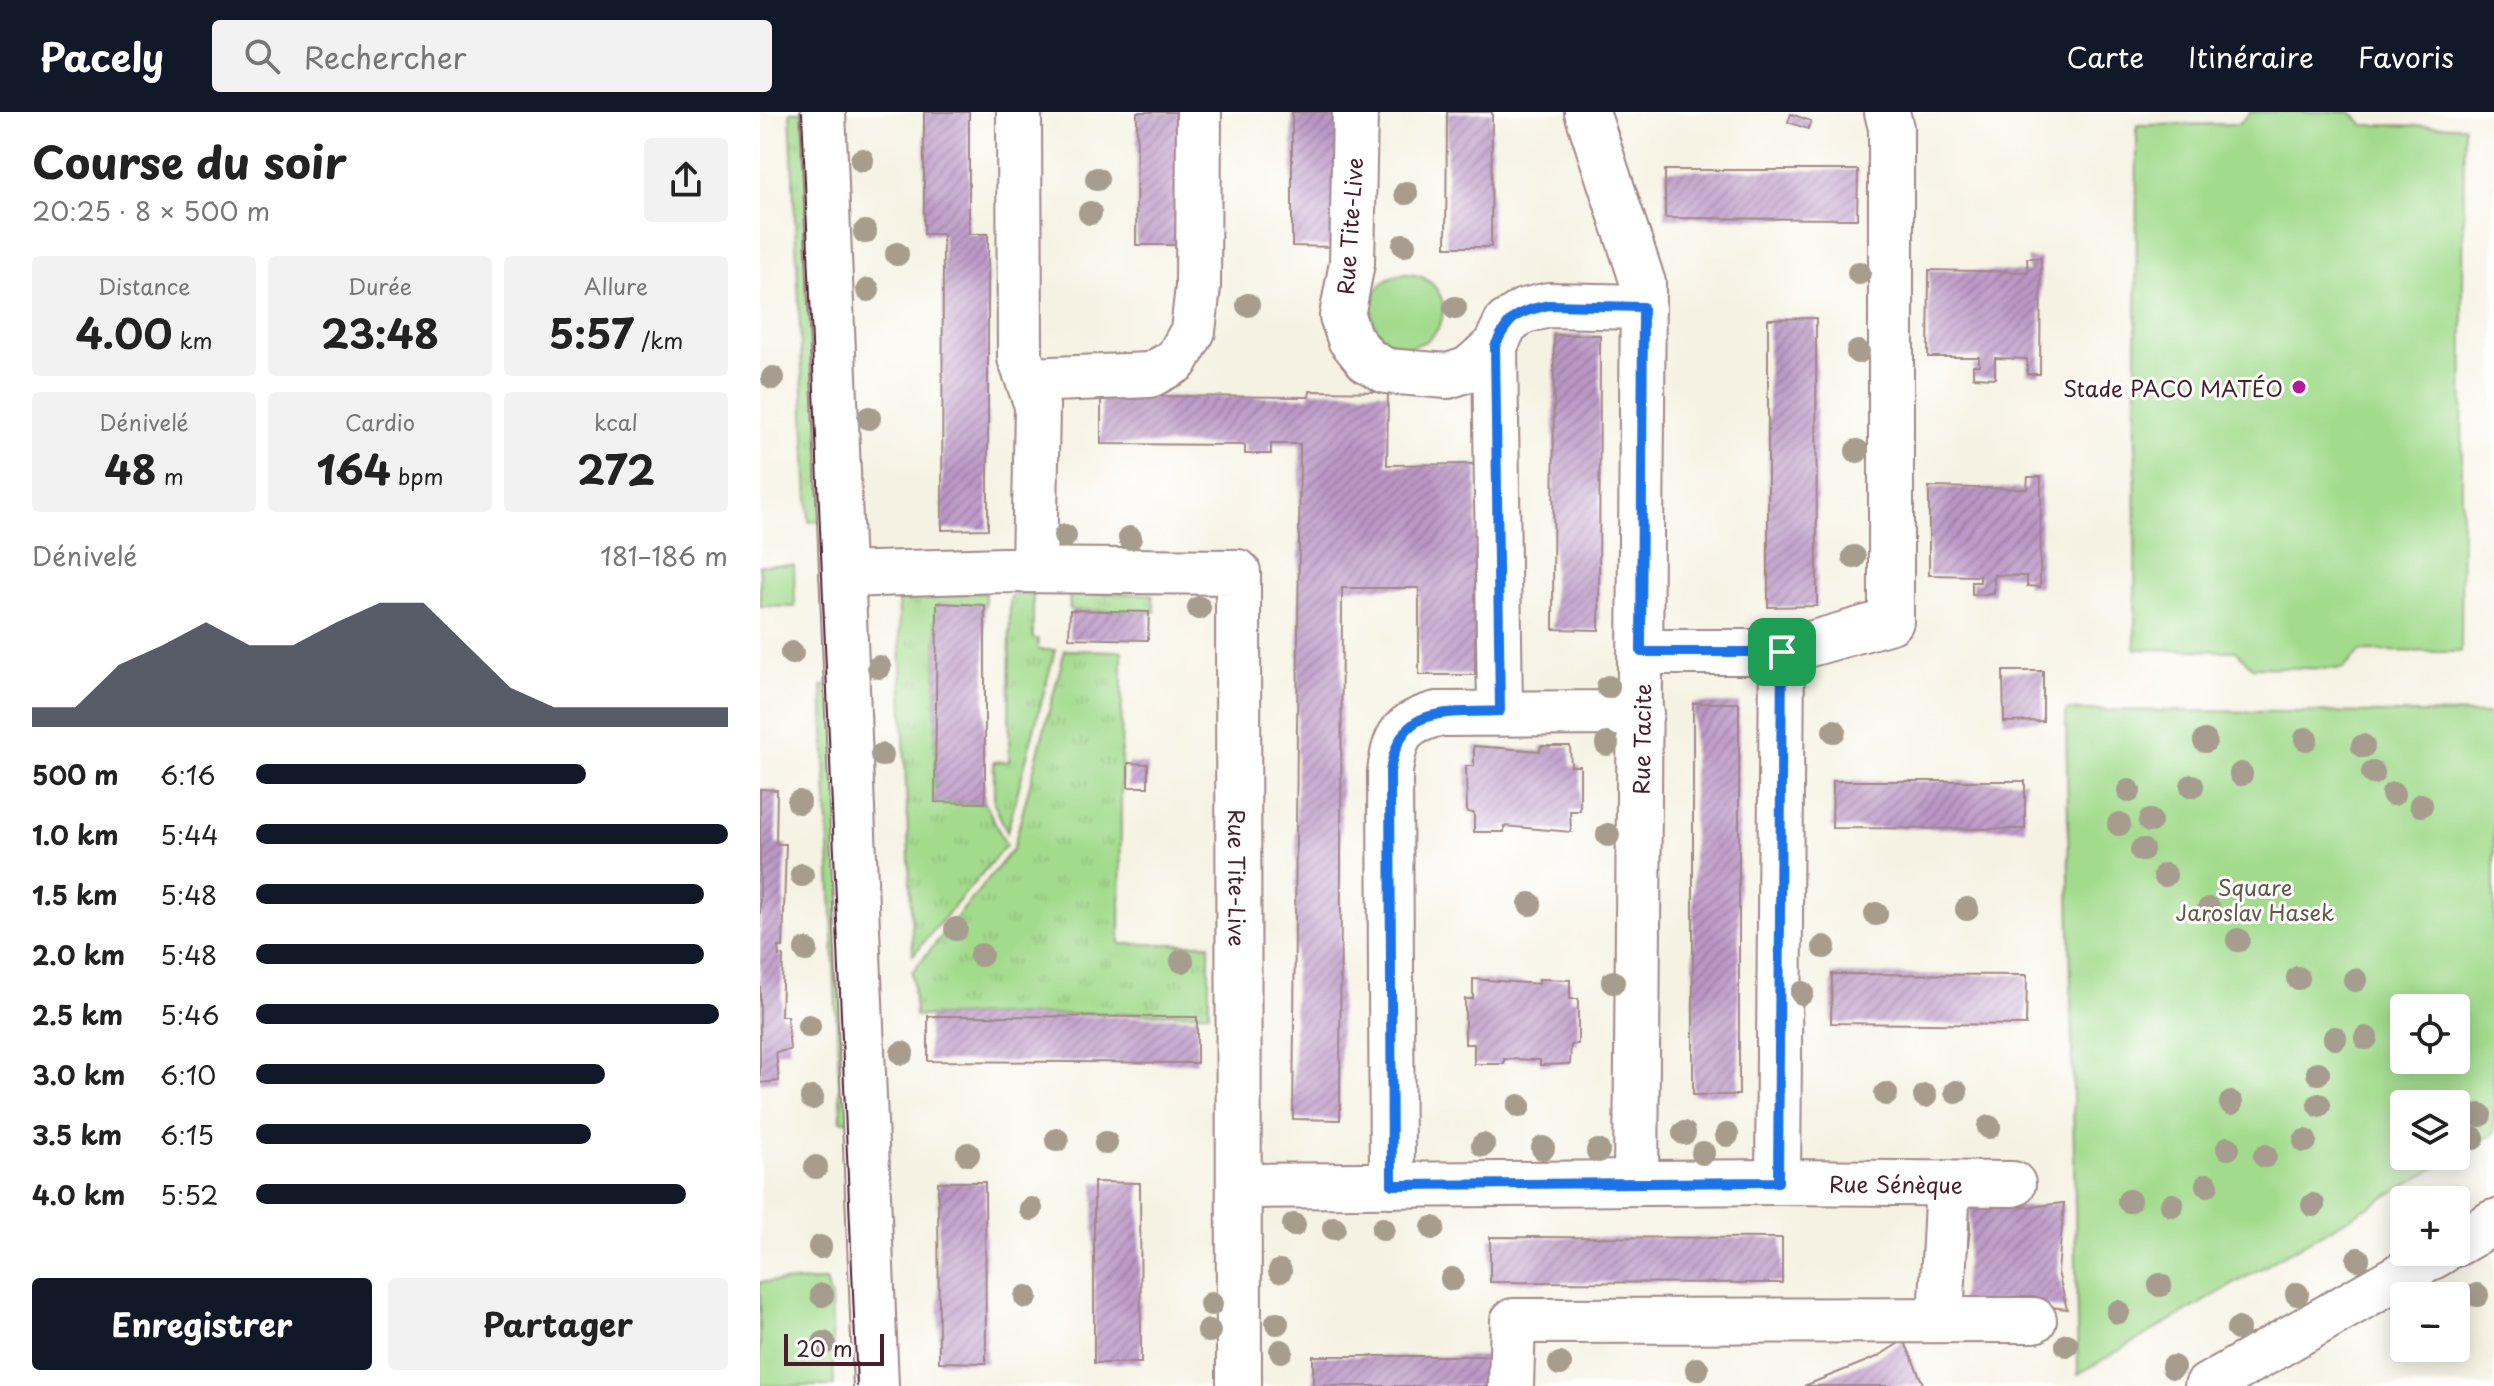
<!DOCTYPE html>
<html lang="fr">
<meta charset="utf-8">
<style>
:root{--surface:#fff;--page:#f2f2f2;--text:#222;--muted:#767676;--accent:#111827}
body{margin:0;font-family:"Playpen Sans",sans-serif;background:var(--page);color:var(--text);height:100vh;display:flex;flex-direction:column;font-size:30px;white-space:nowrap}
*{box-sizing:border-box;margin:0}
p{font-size:26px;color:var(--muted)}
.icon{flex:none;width:44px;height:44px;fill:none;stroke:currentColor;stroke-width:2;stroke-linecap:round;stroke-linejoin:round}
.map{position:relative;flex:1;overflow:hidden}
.panel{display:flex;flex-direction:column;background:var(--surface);width:760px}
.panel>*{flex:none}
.tools{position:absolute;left:1630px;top:882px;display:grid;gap:16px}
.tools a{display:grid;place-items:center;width:80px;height:80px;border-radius:8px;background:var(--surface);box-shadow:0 4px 20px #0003;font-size:40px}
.scale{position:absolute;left:24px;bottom:20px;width:100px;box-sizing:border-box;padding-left:8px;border:4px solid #4a1f2b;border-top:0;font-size:22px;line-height:28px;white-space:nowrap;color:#4a1f2b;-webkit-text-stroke:6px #fff;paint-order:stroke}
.pin{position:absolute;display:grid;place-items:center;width:68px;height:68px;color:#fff;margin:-34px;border-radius:16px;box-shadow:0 4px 12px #0006}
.round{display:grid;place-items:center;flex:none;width:84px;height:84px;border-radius:8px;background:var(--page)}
.overview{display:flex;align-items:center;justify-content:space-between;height:136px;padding:0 32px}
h1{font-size:44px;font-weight:700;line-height:60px}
.metrics{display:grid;grid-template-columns:repeat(3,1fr);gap:12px;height:136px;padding:8px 32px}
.metrics div{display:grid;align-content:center;border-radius:8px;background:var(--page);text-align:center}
.metrics b{font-size:40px;font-weight:700}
.metrics small{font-size:22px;font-weight:400}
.metrics p{font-size:22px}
.chart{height:224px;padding:16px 32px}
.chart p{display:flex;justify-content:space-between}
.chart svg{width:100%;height:144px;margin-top:8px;fill:var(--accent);opacity:.7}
.cta{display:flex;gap:16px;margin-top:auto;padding:16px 32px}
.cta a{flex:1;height:92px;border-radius:8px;background:var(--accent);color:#fff;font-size:32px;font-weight:700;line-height:92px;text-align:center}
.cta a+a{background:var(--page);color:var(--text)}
ul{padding:0 32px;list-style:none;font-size:26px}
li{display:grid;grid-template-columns:128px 96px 1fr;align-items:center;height:60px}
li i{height:20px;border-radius:10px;background:var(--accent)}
header{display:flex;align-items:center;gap:48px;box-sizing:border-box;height:112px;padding:0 40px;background:var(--accent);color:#fff}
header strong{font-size:38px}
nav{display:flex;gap:44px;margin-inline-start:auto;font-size:28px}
.search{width:560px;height:72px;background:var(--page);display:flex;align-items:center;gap:20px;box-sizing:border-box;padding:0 28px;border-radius:8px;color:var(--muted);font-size:30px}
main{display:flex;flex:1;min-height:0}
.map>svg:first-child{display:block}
.grass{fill:url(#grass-tufts);stroke:#767d5c;stroke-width:2}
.green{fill:#a3db8d;stroke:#767d5c;stroke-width:2;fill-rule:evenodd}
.building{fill:url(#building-hatch)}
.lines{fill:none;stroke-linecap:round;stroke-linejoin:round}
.minor-casing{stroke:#a08887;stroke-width:48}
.minor{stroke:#fff;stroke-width:44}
.tram{stroke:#4a1f2b;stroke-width:2}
.tree{fill:#a69d8e}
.route-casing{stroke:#fff;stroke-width:16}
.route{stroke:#1a73e8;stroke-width:10}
.poi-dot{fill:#b5179e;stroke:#fff;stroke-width:3}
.labels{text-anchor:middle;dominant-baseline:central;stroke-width:6;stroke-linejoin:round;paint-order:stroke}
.street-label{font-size:22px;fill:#4a1f2b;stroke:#fff}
.poi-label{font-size:22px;fill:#4a1f2b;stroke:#fff;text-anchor:end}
.park-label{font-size:22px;fill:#655748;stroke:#fff}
</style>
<header>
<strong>Pacely</strong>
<div class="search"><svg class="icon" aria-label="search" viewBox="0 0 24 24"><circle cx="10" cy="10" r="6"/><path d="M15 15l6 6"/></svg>Rechercher</div>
<nav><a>Carte</a><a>Itinéraire</a><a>Favoris</a></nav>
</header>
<main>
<section class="panel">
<div class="overview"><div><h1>Course du soir</h1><p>20:25 · 8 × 500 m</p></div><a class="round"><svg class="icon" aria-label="share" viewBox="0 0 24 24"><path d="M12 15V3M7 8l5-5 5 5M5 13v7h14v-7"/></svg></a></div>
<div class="metrics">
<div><p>Distance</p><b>4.00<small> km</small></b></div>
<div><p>Durée</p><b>23:48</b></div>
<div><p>Allure</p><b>5:57<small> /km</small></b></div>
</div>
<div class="metrics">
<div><p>Dénivelé</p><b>48<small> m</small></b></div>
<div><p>Cardio</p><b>164<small> bpm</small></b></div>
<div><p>kcal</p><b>272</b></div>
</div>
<div class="chart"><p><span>Dénivelé</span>181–186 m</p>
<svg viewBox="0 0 160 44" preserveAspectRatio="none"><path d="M0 44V38L10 38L20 25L30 19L40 12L50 19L60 19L70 12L80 6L90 6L100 19L110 32L120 38L130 38L140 38L150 38L160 38V44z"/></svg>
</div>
<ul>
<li><b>500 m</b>6:16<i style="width:70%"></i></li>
<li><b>1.0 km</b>5:44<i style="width:100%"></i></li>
<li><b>1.5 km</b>5:48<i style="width:95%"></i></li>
<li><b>2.0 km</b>5:48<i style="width:95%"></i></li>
<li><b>2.5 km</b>5:46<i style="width:98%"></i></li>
<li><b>3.0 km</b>6:10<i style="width:74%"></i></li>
<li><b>3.5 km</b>6:15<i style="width:71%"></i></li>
<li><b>4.0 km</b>5:52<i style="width:91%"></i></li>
</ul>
<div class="cta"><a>Enregistrer</a><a>Partager</a></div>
</section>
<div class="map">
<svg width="1734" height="1274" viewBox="0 0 1734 1274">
<defs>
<pattern id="grass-tufts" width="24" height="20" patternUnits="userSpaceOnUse" patternTransform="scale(2)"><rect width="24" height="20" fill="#a3db8d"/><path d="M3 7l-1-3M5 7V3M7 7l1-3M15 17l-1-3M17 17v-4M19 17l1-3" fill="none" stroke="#8ebc7a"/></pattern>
<pattern id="building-hatch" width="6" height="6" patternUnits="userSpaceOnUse" patternTransform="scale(2)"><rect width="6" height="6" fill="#bb97c6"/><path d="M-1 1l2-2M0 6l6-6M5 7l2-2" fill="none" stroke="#9a7ba1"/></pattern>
</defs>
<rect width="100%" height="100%" fill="#fff"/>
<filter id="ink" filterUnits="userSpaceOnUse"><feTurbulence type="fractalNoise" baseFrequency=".0125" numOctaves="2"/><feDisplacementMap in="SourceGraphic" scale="16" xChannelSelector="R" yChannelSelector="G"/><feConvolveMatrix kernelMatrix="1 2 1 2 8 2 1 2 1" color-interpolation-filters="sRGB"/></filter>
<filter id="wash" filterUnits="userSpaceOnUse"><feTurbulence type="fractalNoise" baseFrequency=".006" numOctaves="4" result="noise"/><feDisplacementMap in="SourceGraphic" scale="32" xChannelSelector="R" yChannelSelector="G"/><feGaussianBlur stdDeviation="1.8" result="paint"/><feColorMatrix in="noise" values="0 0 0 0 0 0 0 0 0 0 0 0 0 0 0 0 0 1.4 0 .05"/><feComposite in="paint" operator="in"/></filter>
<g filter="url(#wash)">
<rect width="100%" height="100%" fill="#f6f2e3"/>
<path class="grass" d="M30,0H44L64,409L49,410Z
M225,481V493L177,492L175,690L225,691L246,733L153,843L138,482Z
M309,481L392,482L395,500L310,498Z
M253,482H273V527H278V538H295L247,720L234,691V650L249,649L250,488Z
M305,538L362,539L360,832H449V901L155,904L152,860L253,737Z
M76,573L96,1008L81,1009L62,574Z"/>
<path class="green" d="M1491,0H1591L1603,13L1704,14L1701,540L1601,539L1583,557L1492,555L1476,539L1375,537L1377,13L1479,12Z
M611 198a36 36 0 1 1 72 0a36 36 0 1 1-72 0Z
M0,453H34L35,495L0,494Z
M1306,598L1734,602V1022L1696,1044V992H1644V1044H1696L1318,1262ZM1644,896H1696V948H1644Z
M66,1169L71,1187L74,1274H0V1170Z"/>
<g id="blocks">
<path class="building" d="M164,0H209V122H228V417L182,418L183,122H164Z
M377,0H422L421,133H376Z
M532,0H578L577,135L532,134Z
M687,0H732L731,135H686Z
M1031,2L1051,9L1048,17L1028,10Z
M905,58H1098L1097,107L905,106Z
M1267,146H1281L1280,262H1267V247L1235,246V266L1213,265V253H1219V245H1168L1169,158L1268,160Z
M1056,206L1057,494L1008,495V207Z
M794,223H840L839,518L793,517Z
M550,279L628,280L627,353L717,352L715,563H659V476H582L580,1008L533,1007L540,332H511V342H485V333L341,332V284L549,285Z
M1268,365H1281L1280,475L1267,474V464L1234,463V482L1212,483V470H1220V464L1169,463V375L1267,377Z
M177,491L225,493V691L175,690Z
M310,498L389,500L388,528L309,526Z
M1243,559H1283V609L1244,610Z
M933,591H979V983H933Z
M714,634L780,639L781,634H810L811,654H820V699H810L811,720L744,714V720H714V701L707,700L706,654H714Z
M368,651L388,652V675H368Z
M1073,669H1265V717L1072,716Z
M0,677L17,678L16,732H26L23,835H18L19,844L23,843L21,904H27L30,938L16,940L19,969L0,971Z
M1072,862L1267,863L1266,913L1071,911Z
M713,867L779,872V867L810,868V887H818V932L811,933L810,952L780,953V948L744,947V952H714V932H705V887H713Z
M168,904L437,905V951L168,949Z
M178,1070H225L226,1251L179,1250Z
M334,1070L380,1071L381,1251H334Z
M1209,1090L1269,1095L1304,1091L1298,1160L1307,1197L1239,1189L1200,1196L1210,1118Z
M730,1125L1022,1126V1171L730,1170Z
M1144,1228L1164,1274H1044L1117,1245Z
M553,1244H735V1274H553Z"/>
</g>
</g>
<g filter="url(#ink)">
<use href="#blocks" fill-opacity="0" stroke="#a08887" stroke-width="2"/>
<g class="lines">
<g class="minor-casing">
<g id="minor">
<path d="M63,0L116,1274"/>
<path d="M259,0L260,246L277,293L274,458"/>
<path d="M595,0L592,151L582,204L590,227L607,248L626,259L688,264L709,257L735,234L746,211L764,199L789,193L883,195"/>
<path d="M827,0L883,171L876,1071"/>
<path d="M735,234L740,599"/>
<path d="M269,268L390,263L416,249L433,219L438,175L439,0"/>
<path id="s1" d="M82,463L243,458L478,460L479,1274"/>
<path d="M881,540H1022L1131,509V16L1127,0"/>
<path d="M1018,1070L1022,540"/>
<path d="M632,1073L630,660C635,624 640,612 677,602L881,601"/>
<path id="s2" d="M480,1074L1018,1070L1253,1072"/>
<path d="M1696,1132L1734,1110"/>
<path d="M1181,1208L1188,1071"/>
<path d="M751,1274L753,1209L1274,1208"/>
<path d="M1447,1274L1681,1140"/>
</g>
</g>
<use href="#minor" class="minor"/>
<path class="tram" d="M42,0L97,1274"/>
</g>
<g class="tree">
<circle cx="102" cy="48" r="12"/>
<circle cx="337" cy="67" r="12"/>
<circle cx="646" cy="81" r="12"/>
<circle cx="330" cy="101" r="12"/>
<circle cx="105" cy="120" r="12"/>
<circle cx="644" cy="133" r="12"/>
<circle cx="137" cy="142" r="12"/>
<circle cx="1099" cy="161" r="12"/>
<circle cx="108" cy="178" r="12"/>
<circle cx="488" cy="193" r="12"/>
<circle cx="695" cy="196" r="12"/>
<circle cx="1098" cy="240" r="12"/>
<circle cx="13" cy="266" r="12"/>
<circle cx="109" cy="306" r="12"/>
<circle cx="1097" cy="339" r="12"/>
<circle cx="305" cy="424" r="12"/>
<circle cx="370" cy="426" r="12"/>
<circle cx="1094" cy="445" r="12"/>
<circle cx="439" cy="496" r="12"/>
<circle cx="32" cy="541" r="12"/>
<circle cx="119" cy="555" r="12"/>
<circle cx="848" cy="575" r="12"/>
<circle cx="1074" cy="619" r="12"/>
<circle cx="1546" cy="627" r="12"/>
<circle cx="1445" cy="629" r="12"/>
<circle cx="847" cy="632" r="12"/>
<circle cx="1603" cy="634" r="12"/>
<circle cx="122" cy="643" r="12"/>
<circle cx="1613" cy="661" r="12"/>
<circle cx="1481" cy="662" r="12"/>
<circle cx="1432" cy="674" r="12"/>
<circle cx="1369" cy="679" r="12"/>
<circle cx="1633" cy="682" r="12"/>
<circle cx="39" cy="690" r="12"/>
<circle cx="1661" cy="693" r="12"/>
<circle cx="1390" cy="709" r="12"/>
<circle cx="1359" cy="712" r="12"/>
<circle cx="848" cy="723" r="12"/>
<circle cx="1382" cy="738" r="12"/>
<circle cx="42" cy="763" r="12"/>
<circle cx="1405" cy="763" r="12"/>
<circle cx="770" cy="792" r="12"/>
<circle cx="1207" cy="797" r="12"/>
<circle cx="1449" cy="797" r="12"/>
<circle cx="1116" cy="802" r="12"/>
<circle cx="196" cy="817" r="12"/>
<circle cx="1478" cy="828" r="12"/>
<circle cx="1064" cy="835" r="12"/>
<circle cx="46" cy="838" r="12"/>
<circle cx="221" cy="843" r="12"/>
<circle cx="422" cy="849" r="12"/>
<circle cx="1538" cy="866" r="12"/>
<circle cx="1595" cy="868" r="12"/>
<circle cx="853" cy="870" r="12"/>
<circle cx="1042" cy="881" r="12"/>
<circle cx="49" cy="914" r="12"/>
<circle cx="1575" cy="926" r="12"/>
<circle cx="1606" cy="926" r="12"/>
<circle cx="142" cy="941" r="12"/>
<circle cx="1558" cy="961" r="12"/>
<circle cx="1196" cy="980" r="12"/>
<circle cx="1126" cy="982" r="12"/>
<circle cx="1165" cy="984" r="12"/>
<circle cx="52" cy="986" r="12"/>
<circle cx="1471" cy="991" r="12"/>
<circle cx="1559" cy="993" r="12"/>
<circle cx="759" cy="994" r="12"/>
<circle cx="1720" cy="1003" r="12"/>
<circle cx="1229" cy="1015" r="12"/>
<circle cx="924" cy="1021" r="12"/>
<circle cx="967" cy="1023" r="12"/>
<circle cx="1713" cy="1026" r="12"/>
<circle cx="297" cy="1028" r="12"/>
<circle cx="1545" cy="1029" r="12"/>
<circle cx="346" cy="1031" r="12"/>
<circle cx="723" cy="1033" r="12"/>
<circle cx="783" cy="1036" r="12"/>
<circle cx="1468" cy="1036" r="12"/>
<circle cx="838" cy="1039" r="12"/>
<circle cx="943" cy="1041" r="12"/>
<circle cx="208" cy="1042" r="12"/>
<circle cx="1505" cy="1044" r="12"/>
<circle cx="56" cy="1055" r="12"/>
<circle cx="1447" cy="1073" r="12"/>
<circle cx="1369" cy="1089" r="12"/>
<circle cx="1412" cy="1093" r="12"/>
<circle cx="1553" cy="1093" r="12"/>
<circle cx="271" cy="1097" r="12"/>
<circle cx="534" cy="1113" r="12"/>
<circle cx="574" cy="1116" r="12"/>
<circle cx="673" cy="1116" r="12"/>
<circle cx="623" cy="1117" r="12"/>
<circle cx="60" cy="1135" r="12"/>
<circle cx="1598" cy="1147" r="12"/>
<circle cx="520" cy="1159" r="12"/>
<circle cx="692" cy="1167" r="12"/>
<circle cx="1400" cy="1173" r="12"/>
<circle cx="1537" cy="1182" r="12"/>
<circle cx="62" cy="1183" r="12"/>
<circle cx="1717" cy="1183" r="12"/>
<circle cx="266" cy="1185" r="12"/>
<circle cx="451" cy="1192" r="12"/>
<circle cx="1358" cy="1200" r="12"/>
<circle cx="517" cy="1211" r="12"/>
<circle cx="1478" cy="1217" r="12"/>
<circle cx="449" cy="1219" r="12"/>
<circle cx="64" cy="1231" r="12"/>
<circle cx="1307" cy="1233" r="12"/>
<circle cx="521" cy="1239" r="12"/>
<circle cx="800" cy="1252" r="12"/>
<circle cx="1413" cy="1255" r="12"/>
<circle cx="937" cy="1257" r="12"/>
</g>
</g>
<g class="lines" filter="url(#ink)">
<g class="route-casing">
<path id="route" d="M789,193L883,195L881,540H1022L1018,1070L632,1073L630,660C640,591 683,602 740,599L735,234C749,204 757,200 789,193Z"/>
</g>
<use href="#route" class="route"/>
</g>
<circle class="poi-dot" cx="1539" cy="275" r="8"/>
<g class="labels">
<g class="street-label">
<text transform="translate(589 114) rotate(-86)">Rue Tite-Live</text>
<text transform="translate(881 627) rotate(-89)">Rue Tacite</text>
<text stroke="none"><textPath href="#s1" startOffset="702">Rue Tite-Live</textPath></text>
<text stroke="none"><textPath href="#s2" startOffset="656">Rue Sénèque</textPath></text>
</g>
<g class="poi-label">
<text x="1523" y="275">Stade PACO MATÉO</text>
</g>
<g class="park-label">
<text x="1495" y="774">Square<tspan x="1495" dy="25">Jaroslav Hasek</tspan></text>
</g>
</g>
</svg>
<div class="tools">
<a><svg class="icon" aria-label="locate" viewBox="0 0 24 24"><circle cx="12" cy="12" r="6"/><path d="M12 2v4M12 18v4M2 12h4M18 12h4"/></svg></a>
<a><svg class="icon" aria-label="layers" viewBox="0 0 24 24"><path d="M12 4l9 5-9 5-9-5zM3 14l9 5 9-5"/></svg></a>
<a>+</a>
<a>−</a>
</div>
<div class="scale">20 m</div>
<div class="pin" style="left:1022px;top:540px;background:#1e9e55"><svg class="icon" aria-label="arrive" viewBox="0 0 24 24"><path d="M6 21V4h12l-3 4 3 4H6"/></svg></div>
</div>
</main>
